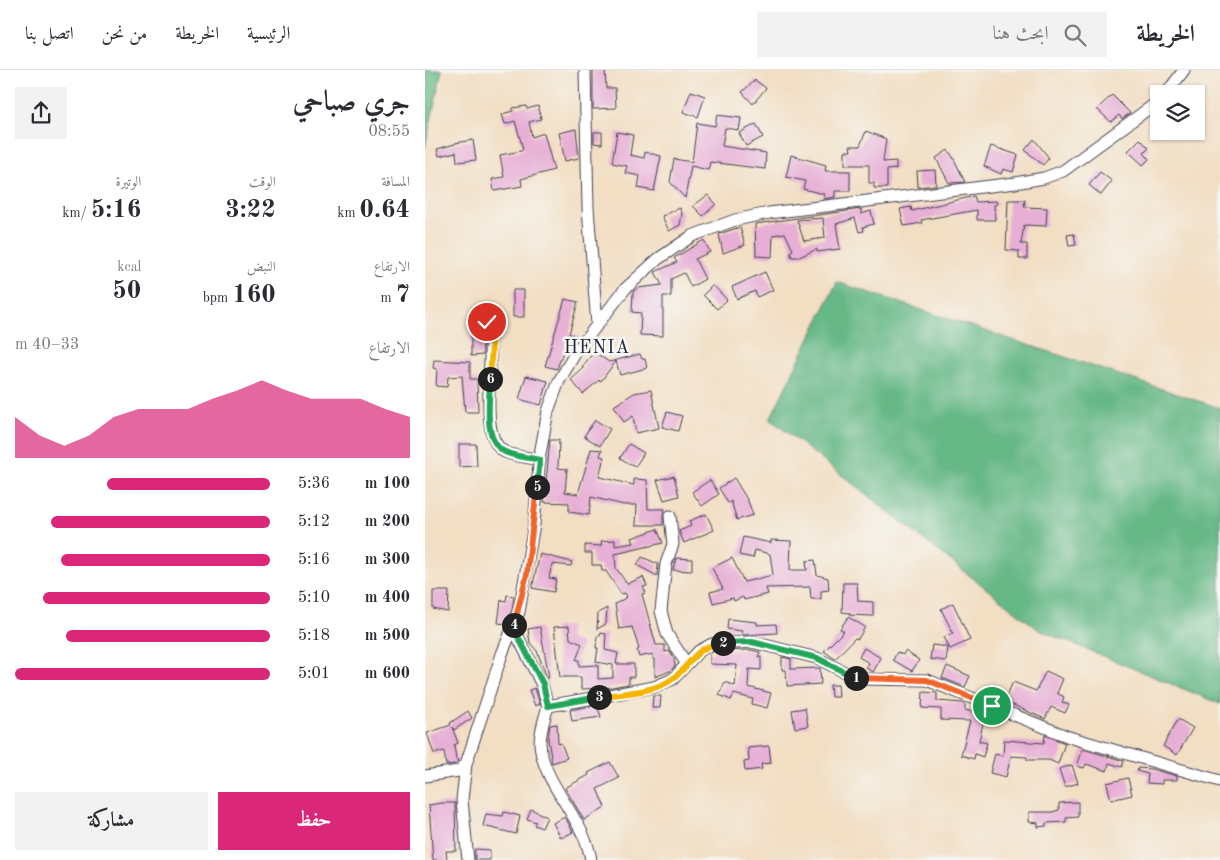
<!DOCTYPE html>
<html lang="ar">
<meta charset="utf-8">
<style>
:root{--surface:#fff;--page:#f2f2f3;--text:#2b2b33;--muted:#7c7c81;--line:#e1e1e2;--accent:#db2777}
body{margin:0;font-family:"Old Standard TT",Amiri,serif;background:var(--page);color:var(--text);direction:rtl;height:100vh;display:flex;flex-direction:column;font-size:19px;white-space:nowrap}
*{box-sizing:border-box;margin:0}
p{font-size:16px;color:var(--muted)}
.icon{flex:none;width:28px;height:28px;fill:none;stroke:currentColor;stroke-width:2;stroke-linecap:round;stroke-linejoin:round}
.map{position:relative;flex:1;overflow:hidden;direction:ltr}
.drawer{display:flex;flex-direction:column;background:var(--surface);width:425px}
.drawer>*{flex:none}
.buttons{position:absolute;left:725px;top:15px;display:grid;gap:10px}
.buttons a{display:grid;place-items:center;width:55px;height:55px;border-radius:0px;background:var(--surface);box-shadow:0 1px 4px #0004;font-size:25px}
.pin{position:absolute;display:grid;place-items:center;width:42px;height:42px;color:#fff;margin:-21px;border:2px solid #fff;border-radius:50%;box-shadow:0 1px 5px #0007}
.km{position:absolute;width:25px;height:25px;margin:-12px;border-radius:50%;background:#222;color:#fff;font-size:14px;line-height:25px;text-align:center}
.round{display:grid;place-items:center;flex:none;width:52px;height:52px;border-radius:0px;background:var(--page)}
.overview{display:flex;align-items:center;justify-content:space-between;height:85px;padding:0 15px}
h1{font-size:28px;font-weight:800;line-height:38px}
.stats{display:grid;grid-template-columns:repeat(3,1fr);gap:8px;height:85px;padding:5px 15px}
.stats div{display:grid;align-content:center}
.stats b{font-size:25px;font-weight:800}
.stats small{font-size:14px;font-weight:400}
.stats p{font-size:14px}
.chart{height:140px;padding:10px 15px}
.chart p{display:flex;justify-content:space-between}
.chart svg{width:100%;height:90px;margin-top:5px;fill:var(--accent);opacity:.7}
.cta{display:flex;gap:10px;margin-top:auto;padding:10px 15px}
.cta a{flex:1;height:58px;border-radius:0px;background:var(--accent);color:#fff;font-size:20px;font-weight:800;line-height:58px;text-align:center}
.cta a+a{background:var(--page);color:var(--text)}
ul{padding:0 15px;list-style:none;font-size:16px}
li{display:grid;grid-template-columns:80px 60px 1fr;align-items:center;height:38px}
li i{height:12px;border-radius:6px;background:var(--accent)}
header{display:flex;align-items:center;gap:30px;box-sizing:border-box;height:70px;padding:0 25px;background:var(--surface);border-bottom:1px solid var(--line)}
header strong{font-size:24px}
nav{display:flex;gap:28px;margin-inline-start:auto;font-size:18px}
.search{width:350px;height:45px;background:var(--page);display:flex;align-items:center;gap:12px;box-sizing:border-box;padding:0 18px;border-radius:0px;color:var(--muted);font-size:19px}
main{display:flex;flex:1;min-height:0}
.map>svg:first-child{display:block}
.forest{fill:#66b886;stroke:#446d60}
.building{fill:#e7afd5;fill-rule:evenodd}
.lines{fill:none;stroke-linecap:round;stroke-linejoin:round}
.minor-casing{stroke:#413e4f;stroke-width:13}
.minor{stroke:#fff;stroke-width:11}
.split-1-casing{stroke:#fff;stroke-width:10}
.split-2-casing{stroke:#fff;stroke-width:10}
.split-3-casing{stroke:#fff;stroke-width:10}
.split-4-casing{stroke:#fff;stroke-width:10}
.split-5-casing{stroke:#fff;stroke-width:10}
.split-6-casing{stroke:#fff;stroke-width:10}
.split-7-casing{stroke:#fff;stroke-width:10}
.split-1{stroke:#f0652b;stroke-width:6}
.split-2{stroke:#22a559;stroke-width:6}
.split-3{stroke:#f5b400;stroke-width:6}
.split-4{stroke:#22a559;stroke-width:6}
.split-5{stroke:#f0652b;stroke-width:6}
.split-6{stroke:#22a559;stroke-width:6}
.split-7{stroke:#f5b400;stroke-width:6}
.labels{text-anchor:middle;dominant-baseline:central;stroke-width:5;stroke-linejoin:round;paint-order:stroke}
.quarter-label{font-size:18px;letter-spacing:1px;fill:#22223b;stroke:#f6f6f2}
</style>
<header>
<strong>الخريطة</strong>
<div class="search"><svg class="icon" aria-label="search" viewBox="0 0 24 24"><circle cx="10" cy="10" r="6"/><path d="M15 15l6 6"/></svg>ابحث هنا</div>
<nav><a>الرئيسية</a><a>الخريطة</a><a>من نحن</a><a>اتصل بنا</a></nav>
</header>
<main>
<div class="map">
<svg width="795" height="790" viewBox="0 0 795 790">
<rect width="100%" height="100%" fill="#f6f6f2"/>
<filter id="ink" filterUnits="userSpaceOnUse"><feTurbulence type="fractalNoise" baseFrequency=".02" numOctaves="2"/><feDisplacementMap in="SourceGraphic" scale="10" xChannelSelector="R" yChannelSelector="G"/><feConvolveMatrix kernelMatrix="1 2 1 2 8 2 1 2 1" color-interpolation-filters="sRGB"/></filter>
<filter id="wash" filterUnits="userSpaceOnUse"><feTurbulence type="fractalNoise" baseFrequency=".0096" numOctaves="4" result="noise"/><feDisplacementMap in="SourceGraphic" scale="20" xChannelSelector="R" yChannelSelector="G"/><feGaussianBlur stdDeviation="1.12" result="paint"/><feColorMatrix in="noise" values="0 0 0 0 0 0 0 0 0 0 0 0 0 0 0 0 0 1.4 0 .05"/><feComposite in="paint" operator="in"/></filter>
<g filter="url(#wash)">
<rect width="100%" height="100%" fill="#f2dec3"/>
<path class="forest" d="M0,0H17L0,78Z
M412,212L795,338V634L614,560L345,349Z"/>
<g id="blocks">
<path class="building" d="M180,0L181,18H190L191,38L168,39V1Z
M330,10L341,18L328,34L317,22Z
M266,21L280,26L273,47L258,42Z
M687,25L705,43L697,49L694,45L686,52L672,39Z
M101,36L102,39L113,36L116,49L104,52L107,67L119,63L129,100L96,109L97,116L69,121L67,109L79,107L75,85L96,81L98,79L90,51L80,54L77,44L88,41V38Z
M292,45L316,48L314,60L300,58L297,76L341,83L340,99L285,92L283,100L266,96L260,128L245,112L249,89L267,92L272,53L290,56Z
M331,54L338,67L321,76L314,63Z
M151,59L154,88L140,91L134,63Z
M441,61L461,69L458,92L471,91V99L462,100V118H449V113H444V95H420V81H426L425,76H435Z
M169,62H177V74L169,73Z
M192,62L208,65L205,85L219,88L220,82L236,86L229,121L213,118L215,106L200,103L202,96L187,93Z
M609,69L624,88L618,95L600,80Z
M715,69L724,78L719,83L724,89L718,95L703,81Z
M48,70L51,90L32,92L31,82L14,86L12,79L30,74V73Z
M566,76L593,85L588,102L578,99L576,104L559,96Z
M523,80L528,87L540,112L524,113L511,88Z
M366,85L401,95L400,101H425V121H410V127L398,129L399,124L378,119L380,111L361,107Z
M510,100L511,115L493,117L492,101Z
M675,102L687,111L676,125L664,115Z
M283,125L291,134L278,146L268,136Z
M549,126L551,132L572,131L573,134L569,135L570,150H552V140L496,150L497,153L479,156L475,139L486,137L487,141Z
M583,130H600L599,137L622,138L621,156L599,155L596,174H602V189H594V181L581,180Z
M255,138L257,144L255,155L244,161L237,146Z
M436,139V144L446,141L449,154L438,157L439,161L434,162L430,148L411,154L415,179L392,182V179L374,187H367L365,182L368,180L360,163L348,165L347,187L331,186L330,154ZM398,148L400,168L379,171L372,150Z
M315,157L320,175L298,183L294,164Z
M649,164L651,175L644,176L642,165Z
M279,170L285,182L270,189L280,209L266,217L259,203L246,209V226H238V266L215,265L216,243L207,242L208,222L213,218L237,215L230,202L252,192L249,188Z
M340,202L348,220L332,227L330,221L312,229L307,217Z
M288,215L302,230L292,239L278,225Z
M88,220H99V247H88Z
M140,229L153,232L144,264L153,266L147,275L141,273L132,299L120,296Z
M57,264L58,285L46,286V265Z
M169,282L184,292L215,284L217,289H220L222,298L195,305L191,291L176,311L174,310L158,324L146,310L159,298L157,297Z
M9,290L45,292V309H52L53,342H40L37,306L23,307L22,317L11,316L12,299L8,298Z
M101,306L123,311L116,335L94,329Z
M226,320L234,358L211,363L208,346L199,352L189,336L209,323Z
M242,342L257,346L253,361L237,357Z
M170,350L185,359L175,376L159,366Z
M125,370H134L133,398L142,399L140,422L153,424L166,379L177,380L175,386L179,387L174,407L209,415V409L222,410L223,439H240L238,446V455H211L212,435H199L166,427L164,445L144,442V433L119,432Z
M34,374H51L52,396L34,397Z
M204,374L219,383L210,397L195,388Z
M249,406L254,426L239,430L232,410Z
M309,408L323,431L328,445L312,450L306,431L303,433L294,418Z
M285,410L294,424L277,436L267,422Z
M281,444L289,460L259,473L254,461L266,456L264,451Z
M232,459L238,473L190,484L191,498L202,514L218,507L222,516L218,517L221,523L217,524L231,575H240V582L244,581L249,589L250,596L245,601L230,607V589H228V584L214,587L212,580L214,579L207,557L194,559L190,534L202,527L200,523L196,524L181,501H177L176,495H167V483H160V475L177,476L176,471L190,470V476L209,473L207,468Z
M318,467L346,473V470L366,471L365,500H382L381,491L390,490L392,505L403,508L404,520L396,521V529H386L385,517L341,518L343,524L319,530L318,527L309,531L308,528L288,533L285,522L298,519L287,498L307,488L319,512L348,505L345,484L330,480L328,488L314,485Z
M115,484L147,492L146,496L127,494L124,508L131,509L129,522L107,518Z
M217,487L233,494L232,506L212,495Z
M251,488L267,489V501L248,500Z
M418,513H432L433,531L448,532V546L424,545L425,543L417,542Z
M8,521H24L23,542L8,539Z
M82,525L89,526L87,540L81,554L73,553L76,530L81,531Z
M528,533L545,570L525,579L519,567L528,563L516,539Z
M182,538L181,554L172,559L173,543Z
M423,547L440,557L433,569L430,568L410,589L399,581L419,561L415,559Z
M303,549L332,552V555L351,554L352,563L317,565V561L302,559Z
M144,556L145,569L157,574L151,590H154V596L173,595V609L188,608V595L171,592L173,578H171L172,566H175L176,563L181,564L180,580L193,583L191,594H209V607H204V614L181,618L156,619V607H135L129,557Z
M115,557L124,608H122L112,581L105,573L103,559Z
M507,575L523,577L521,591L505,589Z
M439,578L456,588L448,602L441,598L444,593L434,587Z
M326,580L335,582L333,587H336V600L324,599L323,617L346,623L342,638L327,634L328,629L309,624L306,630L294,625L300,612L310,616L312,595L285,594V584L289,581Z
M480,581L494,590L487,601L468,590L472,582L478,585Z
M357,587L366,589V599L395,598L396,614L362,616L361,600H357Z
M522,596L545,606L540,617L517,608Z
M621,601L638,609L632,623L639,627L637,632L644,635L640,643L626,637L620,649L579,631L588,612L611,621Z
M405,615H413L414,627H406Z
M110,618L115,634L110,636L104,620Z
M498,622L512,623V631L538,633L540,634V640L560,645L554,671L562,673L558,687L550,684L549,689L536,685L545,651L516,650V639L497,638Z
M228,626H236L235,638H227Z
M172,635L176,647L147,651L145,640Z
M380,638L383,656L370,658L367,640Z
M43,641L47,648L29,660L27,657L33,673L29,675L31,689L34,690L30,694L21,695L19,681L9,684L2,663L26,655L25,653Z
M753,649L768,658L752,685L738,676Z
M132,654L133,674L136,673L142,688L127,693L123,669L125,655Z
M620,665L640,673L633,694L624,690H602V687L586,686L581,707L565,703L570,684L578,686L579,670L619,673Z
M344,676L346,693L336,694L337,699L320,701L319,692L324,691L323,678Z
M658,679L699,691L697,697L684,693L682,701L661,694L659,698L652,696Z
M185,692L194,708L172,719L180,737L159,750L140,718L164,705L163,703Z
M647,695L653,713L640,717L634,699Z
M713,698L726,699L752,706V710H737V714L722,713L723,704L712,701Z
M703,708L707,725L686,730L682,713Z
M653,732V747L641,748V752L621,753V756L613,757V753L604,752V742H627L634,740V733Z
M17,733H30L31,781H21L22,790H8L4,735Z
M106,739L122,747L117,758L109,755L111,752L102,749Z
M79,742L95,746L91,764L58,756L61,744L78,746Z
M140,747L148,762L136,768L128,753Z
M50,779L65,780V790H50Z"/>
</g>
</g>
<g filter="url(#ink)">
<use href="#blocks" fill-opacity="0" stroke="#413e4f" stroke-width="1"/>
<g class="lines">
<g class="minor-casing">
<path id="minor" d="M160,0L163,138L172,255
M741,24L759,0
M62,252C73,282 50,368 80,382C90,387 104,387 115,390
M245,446L248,474L241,494L236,541L242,564L261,593
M88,557L117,615L123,636
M0,706L34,701L41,694
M43,790L37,730L41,694L77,584L94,542L109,454L115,384L123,341L134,311L151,282L200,219L233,189L267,166L310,150L344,143L590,113L619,108L638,101L734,31
M166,790C160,749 117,714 115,673C115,661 120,647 123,636L229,617L248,609L274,581L287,574L327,572L392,588L433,609L502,610L644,667L795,711"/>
</g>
<use href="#minor" class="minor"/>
</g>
</g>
<g class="lines" filter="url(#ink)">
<g class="split-1-casing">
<path id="split-1" d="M431,608L502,610L567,636"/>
</g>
<g class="split-2-casing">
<path id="split-2" d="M298,573L327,572L392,588L431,608"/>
</g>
<g class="split-3-casing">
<path id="split-3" d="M174,627C196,623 223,623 243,612C266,599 266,576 298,573"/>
</g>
<g class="split-4-casing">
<path id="split-4" d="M89,555L88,557L118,614L123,636L174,627"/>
</g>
<g class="split-5-casing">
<path id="split-5" d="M89,555L102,504L112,417"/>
</g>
<g class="split-6-casing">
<path id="split-6" d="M65,309C65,330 57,371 80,382C90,387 104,387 115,390L112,417"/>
</g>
<g class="split-7-casing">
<path id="split-7" d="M62,252L67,275L65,309"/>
</g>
<use href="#split-1" class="split-1"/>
<use href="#split-2" class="split-2"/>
<use href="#split-3" class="split-3"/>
<use href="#split-4" class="split-4"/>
<use href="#split-5" class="split-5"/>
<use href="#split-6" class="split-6"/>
<use href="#split-7" class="split-7"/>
</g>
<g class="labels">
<g class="quarter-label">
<text x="172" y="278">HENIA</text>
</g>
</g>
</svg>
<div class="buttons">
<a><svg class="icon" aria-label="layers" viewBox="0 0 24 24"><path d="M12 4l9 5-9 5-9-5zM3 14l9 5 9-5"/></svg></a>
</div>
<div class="pin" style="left:567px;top:636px;background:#1e9e55"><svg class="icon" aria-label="arrive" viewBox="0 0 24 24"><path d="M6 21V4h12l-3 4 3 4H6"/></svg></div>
<div class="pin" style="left:62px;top:252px;background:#d93025"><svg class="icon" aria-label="check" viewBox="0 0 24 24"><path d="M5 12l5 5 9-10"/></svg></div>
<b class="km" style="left:431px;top:608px">1</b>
<b class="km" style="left:298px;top:573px">2</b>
<b class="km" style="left:174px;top:627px">3</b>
<b class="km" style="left:89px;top:555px">4</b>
<b class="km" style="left:112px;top:417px">5</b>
<b class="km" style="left:65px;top:309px">6</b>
</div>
<section class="drawer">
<div class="overview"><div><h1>جري صباحي</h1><p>08:55</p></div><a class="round"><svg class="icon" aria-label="share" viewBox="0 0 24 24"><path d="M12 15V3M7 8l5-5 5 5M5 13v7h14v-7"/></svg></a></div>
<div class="stats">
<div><p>المسافة</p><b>0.64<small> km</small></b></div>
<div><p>الوقت</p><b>3:22</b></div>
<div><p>الوتيرة</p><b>5:16<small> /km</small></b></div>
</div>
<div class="stats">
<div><p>الارتفاع</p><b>7<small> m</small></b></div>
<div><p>النبض</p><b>160<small> bpm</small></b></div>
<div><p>kcal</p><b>50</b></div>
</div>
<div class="chart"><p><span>الارتفاع</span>33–40 m</p>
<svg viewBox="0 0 160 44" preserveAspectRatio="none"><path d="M0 44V24L10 33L20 38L30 33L40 24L50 20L60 20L70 20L80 15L90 11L100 6L110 11L120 15L130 15L140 15L150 20L160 24V44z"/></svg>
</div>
<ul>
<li><b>100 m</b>5:36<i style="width:64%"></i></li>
<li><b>200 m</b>5:12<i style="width:86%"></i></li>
<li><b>300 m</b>5:16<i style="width:82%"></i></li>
<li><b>400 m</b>5:10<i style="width:89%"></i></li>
<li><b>500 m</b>5:18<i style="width:80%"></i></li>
<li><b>600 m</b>5:01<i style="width:100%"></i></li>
</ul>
<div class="cta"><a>حفظ</a><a>مشاركة</a></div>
</section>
</main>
